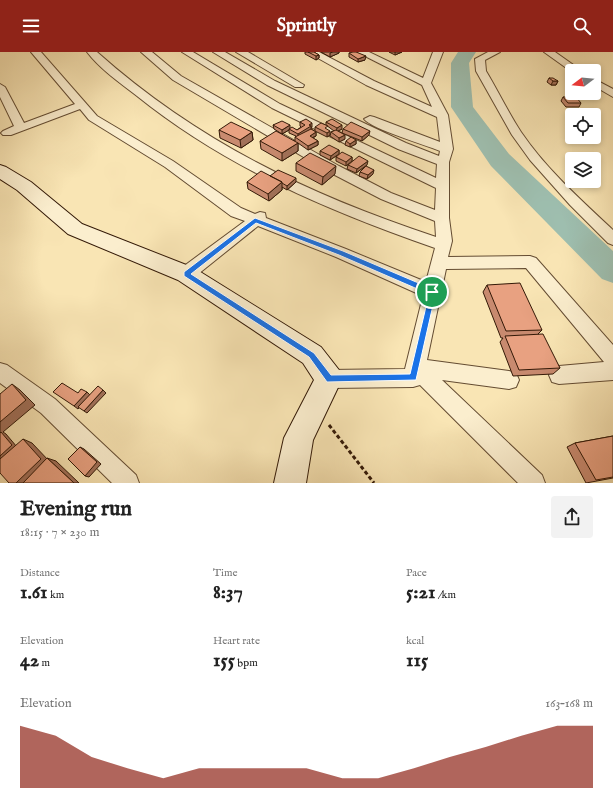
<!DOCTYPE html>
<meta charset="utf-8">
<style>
:root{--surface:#fff;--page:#f2f2f2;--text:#222;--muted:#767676;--accent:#8f2418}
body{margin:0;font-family:"IM FELL English",serif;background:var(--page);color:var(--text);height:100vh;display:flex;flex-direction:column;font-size:15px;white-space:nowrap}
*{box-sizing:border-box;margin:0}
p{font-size:13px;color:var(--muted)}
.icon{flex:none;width:22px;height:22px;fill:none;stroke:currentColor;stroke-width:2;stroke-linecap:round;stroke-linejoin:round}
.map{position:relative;height:431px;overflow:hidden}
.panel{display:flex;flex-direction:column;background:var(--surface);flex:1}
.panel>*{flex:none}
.needle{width:26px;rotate:254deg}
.buttons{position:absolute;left:565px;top:12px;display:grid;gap:8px}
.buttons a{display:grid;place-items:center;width:36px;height:36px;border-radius:4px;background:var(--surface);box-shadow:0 2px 6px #0003;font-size:20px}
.pin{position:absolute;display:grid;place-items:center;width:34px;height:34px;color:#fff;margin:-17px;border:2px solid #fff;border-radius:50%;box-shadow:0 1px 4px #0007}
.round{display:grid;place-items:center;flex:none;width:42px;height:42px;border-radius:4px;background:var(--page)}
.overview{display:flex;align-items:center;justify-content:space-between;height:68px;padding:0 20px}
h1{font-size:22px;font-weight:700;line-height:30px}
.metrics{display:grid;grid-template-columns:repeat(3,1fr);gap:6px;height:68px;padding:4px 20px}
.metrics div{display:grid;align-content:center}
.metrics b{font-size:20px;font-weight:700}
.metrics small{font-size:11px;font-weight:400}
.metrics p{font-size:11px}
.chart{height:112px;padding:8px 20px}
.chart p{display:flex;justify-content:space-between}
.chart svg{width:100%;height:72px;margin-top:4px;fill:var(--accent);opacity:.7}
header{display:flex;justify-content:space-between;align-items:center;height:52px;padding:0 20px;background:var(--accent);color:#fff;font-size:18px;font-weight:700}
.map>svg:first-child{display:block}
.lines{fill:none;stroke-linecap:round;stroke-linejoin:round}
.river{fill:#9ebfb0;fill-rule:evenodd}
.street-casing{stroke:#644c32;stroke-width:2}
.secondary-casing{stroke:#331907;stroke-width:2}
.path{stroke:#331907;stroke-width:3;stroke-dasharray:4 2.5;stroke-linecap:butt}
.street{fill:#fbeece;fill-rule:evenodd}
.secondary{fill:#fbeece;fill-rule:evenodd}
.wall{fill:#c88a6f;stroke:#331907}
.shaded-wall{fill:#a2715a;stroke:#331907}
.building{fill:#e8a181;stroke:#331907}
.route{fill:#1a73e8;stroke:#fff;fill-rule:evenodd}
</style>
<header><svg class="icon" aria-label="menu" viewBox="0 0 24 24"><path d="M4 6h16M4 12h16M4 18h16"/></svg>Sprintly<svg class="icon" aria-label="search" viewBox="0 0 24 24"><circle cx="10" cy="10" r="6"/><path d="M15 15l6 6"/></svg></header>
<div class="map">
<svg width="613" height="431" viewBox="0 0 613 431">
<rect width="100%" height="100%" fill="#f9e5b4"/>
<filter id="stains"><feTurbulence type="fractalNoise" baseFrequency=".005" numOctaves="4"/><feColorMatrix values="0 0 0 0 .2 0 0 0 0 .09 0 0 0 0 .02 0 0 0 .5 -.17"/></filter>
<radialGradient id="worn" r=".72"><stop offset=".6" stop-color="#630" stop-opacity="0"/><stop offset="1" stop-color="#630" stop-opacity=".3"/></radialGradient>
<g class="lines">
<path class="river" d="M458,0H476L469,11L473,55L509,102L613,199V231L602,227L491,114L451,55V11Z"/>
<g class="street-casing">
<path id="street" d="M31,0H41L97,64L173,109L241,156L255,162L260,160L265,161L266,166L346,197L426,230L435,196C329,159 225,115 137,44C120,31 100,17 87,0H97C198,90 309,143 436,185L435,169L381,147L329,120L173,28L141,0H152L181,24L339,114L391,141L435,158L436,136L272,56L182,0H193L280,52L436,126L437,112L398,97L267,33L213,0H225L275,29L406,91L439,104L440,99C426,93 372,77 364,67L370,64L374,65L440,90L437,65L366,33L307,0H319L374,29L432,55L422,33L357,0H369L423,26L433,0H443L431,31L448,63L453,97L449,110V166L452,189L448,205L530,204L536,206L613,293V328L559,332L552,330L549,323L552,316L559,314L604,310L526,216L446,217L427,308L509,319L516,321L519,328L516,335L509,337L442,328L542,423L545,431H518L420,333L413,335L329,336L322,334L319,327L322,320L329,318L405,317L423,244L336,205L258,174L192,227L186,228L180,227L178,222L180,217L245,169L231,164L165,115L89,68L80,57L11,83H3L1,81L3,79L14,74L0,45V32L5,35L24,71L75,52Z
M236,0H248L304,33L303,35H295Z
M488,0H500L485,8L486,19C498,39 508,60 521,80C546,117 581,148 613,178V193L608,191L570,153L530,108L512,83L476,19L475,7Z
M544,0H555L582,19L572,20Z
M594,27L613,37V45L594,34Z
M0,311L7,313L55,347L136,423L139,431H112L41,361L0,331Z"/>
</g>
<g class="secondary-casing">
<path id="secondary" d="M0,113L6,115L31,130L82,172L194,216L321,295L339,318L342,327L313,388L306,431H274L284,386L314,328L303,311L178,228L68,182L17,138L0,127Z"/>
</g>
<path class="path" d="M329,373L374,431"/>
<use href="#street" class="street"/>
<use href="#secondary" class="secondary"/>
</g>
<path class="wall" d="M305,0H314L319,3V6L316,8L305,2Z
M321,0H339V1L330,5Z
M389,0H402L395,3Z
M349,1L365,8L358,10L349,5Z
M549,26L558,29L556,33H551L547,30Z
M563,45L581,51L579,55H566L561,49Z
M300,70L312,75H311V77L316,80V84L313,86L318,89V93L308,98L298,91V99L282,109L261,97L260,89H295V85L296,84L289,81V78L282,82L274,77L273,73L297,78L301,75L300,74Z
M326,70L342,77L338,79L345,87L339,90L330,84L331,80L334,79L326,73Z
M315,75L328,78L330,83L327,85L315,79Z
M343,77L369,83L362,89L342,81Z
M219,78L252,80L253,88L241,96L220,86Z
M356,88V92L350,95L345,93L346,89Z
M339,98V102L330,108L320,103V99Z
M336,105H352V109L346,114L336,109Z
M296,111L335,122L322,133L296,119Z
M348,113H367L356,121L347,117Z
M360,120L373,122L367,127L359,124Z
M270,124L296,130L287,138L282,135V138L269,149L248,137L247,130Z
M487,233L542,278L538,282L560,316L553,322L513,324L500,290L503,286H501L483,240Z
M613,384V426L586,431L567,395L575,391Z"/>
<path class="shaded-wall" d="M333,0H339V1L330,5V1Z
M395,0H402L395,3Z
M319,3V6L316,8V4Z
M366,4L365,8L358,10V7Z
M553,29H558L556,33H551Z
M312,71V75H311V78L298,86V82L309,73Z
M290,73V77H289V78L282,82V78Z
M342,73V77L336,80L337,76Z
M330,79V83L327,85V81Z
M370,79L369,83L362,89V85Z
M252,80L253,88L241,96L240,88Z
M316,80V84L309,87L310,84Z
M345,83V87L339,90V86Z
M356,88V92L350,95V92Z
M318,89V93L308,98V94Z
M298,91V99L282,109V101Z
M339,98V102L330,108L331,104Z
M352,105V109L346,114V110Z
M368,109L367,113L356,121L357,117Z
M336,114L335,122L322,133L323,125Z
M374,118L373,122L367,127L368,123Z
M296,126V130L287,138V134Z
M282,130V138L269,149L268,142Z
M12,332L20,338L35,353L3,380L6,382L17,395L0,410V370Z
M103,338L106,341L87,361L84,359Z
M87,340L90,343L78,357L74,354Z
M23,387L32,391L50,410L29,431H16Z
M80,395L84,397L101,412L89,425L85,424Z
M47,406L56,409L79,431H74Z"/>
<path class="building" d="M308,0H314L319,3L316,4Z
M353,0H356L366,4L358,7L349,1Z
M549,26H553L558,29H553Z
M563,45H576L581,51H568Z
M306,67L312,71L309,73L311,74L298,82L289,77L292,75L297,78L305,73L300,70Z
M332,67L342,73L337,76L326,70Z
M282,69L290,73L282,78L273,73Z
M231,70L252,80L240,88L219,78Z
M351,70L370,79L362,85L343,77Z
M321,71L328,74L325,76L330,79L327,81L315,75Z
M311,77L316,80L310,84L318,89L308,94L295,85Z
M336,78L345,83L339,86L331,80Z
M276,79L298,91L282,101L260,89Z
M351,85L356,88L350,92L346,89Z
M329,93L339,98L331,104L320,99Z
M342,100L352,105L346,110L336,105Z
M310,101L336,114L323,125L296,111Z
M359,104L368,109L357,117L348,113Z
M366,114L374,118L368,123L360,120Z
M278,118L296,126L287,134L282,131V130L270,124Z
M261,119L282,130L268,142L247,130Z
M520,231L542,278L506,279L487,233Z
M543,282L560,316L519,318L505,284Z
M62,331L78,341L81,337L87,340L74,354L53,340Z
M12,332L26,348L0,370V342Z
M98,334L103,338L84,359L78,355Z
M1,380L12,393L0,404V381Z
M613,384V425L596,428L575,391Z
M23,387L41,407L16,431H9L0,421V407Z
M80,395L97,410L85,424L68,407Z
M47,406L74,431H23Z"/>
<path class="route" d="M255,166L343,199L435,238L436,240L416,328L327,330L309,305L184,224V220ZM256,171L339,203L429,242L410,322L331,323L314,301L191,222Z"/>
<rect width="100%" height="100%" filter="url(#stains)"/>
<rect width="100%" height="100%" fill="url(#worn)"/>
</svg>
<div class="buttons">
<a><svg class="needle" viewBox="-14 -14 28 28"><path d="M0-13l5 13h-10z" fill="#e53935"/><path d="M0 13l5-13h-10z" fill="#767676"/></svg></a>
<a><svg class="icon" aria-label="locate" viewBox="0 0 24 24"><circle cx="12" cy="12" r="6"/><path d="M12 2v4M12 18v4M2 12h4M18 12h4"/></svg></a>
<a><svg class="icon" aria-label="layers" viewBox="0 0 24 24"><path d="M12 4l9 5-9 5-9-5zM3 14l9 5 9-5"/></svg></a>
</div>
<div class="pin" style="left:432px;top:240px;background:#1e9e55"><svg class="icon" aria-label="arrive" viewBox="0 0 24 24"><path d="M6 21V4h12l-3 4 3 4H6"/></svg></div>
</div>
<section class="panel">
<div class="overview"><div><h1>Evening run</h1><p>18:15 · 7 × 230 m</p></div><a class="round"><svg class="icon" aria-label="share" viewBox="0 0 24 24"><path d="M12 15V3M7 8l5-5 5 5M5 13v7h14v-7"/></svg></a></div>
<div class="metrics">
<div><p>Distance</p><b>1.61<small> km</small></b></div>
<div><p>Time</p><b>8:37</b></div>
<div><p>Pace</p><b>5:21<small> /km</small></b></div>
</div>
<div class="metrics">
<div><p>Elevation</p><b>42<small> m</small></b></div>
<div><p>Heart rate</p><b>155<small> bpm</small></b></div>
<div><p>kcal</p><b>115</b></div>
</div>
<div class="chart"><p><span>Elevation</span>163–168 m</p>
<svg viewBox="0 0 160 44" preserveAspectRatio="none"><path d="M0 44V6L10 12L20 25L30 32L40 38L50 32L60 32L70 32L80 32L90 38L100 38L110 32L120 25L130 19L140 12L150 6L160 6V44z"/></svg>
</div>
</section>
